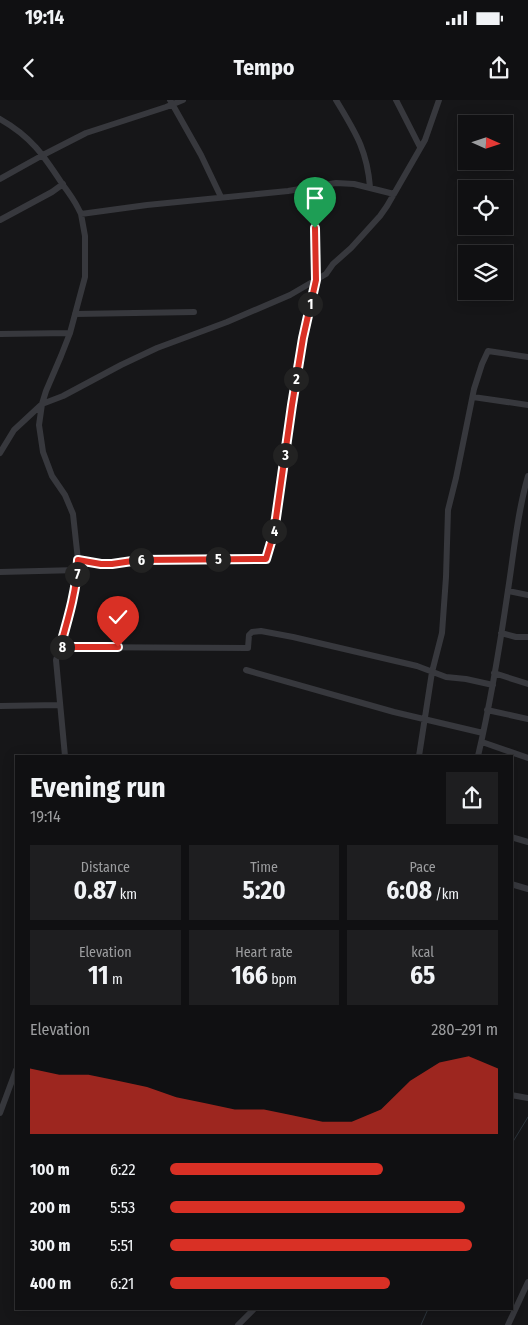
<!DOCTYPE html>
<meta charset="utf-8">
<style>
:root{--surface:#101012;--page:#1e1e20;--text:#f1f3f6;--muted:#9c9d9f;--line:#303032;--accent:#d93025}
body{margin:0;font-family:"Fira Sans Condensed",sans-serif;background:var(--page);color:var(--text);height:100vh;display:flex;flex-direction:column;font-size:19px;white-space:nowrap}
*{box-sizing:border-box;margin:0}
p{font-size:16px;color:var(--muted)}
.icon{flex:none;width:28px;height:28px;fill:none;stroke:currentColor;stroke-width:2;stroke-linecap:round;stroke-linejoin:round}
.map{position:relative;flex:1;overflow:hidden}
.side{position:absolute;left:15px;top:655px;width:498px;height:555px;display:flex;flex-direction:column;background:var(--surface);border-radius:0px;box-shadow:0 2px 12px #0003,0 0 0 1px var(--line)}
.side>*{flex:none}
.needle{width:32px;rotate:93deg}
.fabs{position:absolute;left:458px;top:15px;display:grid;gap:10px}
.fabs a{display:grid;place-items:center;width:55px;height:55px;border-radius:0px;background:var(--surface);box-shadow:0 2px 12px #0003,0 0 0 1px var(--line);font-size:25px}
.pin{position:absolute;display:grid;place-items:center;width:42px;height:42px;color:#fff;margin:-51px -21px;border-radius:50% 50% 50% 0;rotate:-45deg;box-shadow:0 0 5px #0007}
.pin .icon{rotate:45deg}
.km{position:absolute;width:25px;height:25px;margin:-12px;border-radius:50%;background:#222;color:#fff;font-size:14px;line-height:25px;text-align:center}
.round{display:grid;place-items:center;flex:none;width:52px;height:52px;border-radius:0px;background:var(--page)}
.headline{display:flex;align-items:center;justify-content:space-between;height:85px;padding:0 15px}
h1{font-size:28px;font-weight:700;line-height:38px}
.metrics{display:grid;grid-template-columns:repeat(3,1fr);gap:8px;height:85px;padding:5px 15px}
.metrics div{display:grid;align-content:center;border-radius:0px;background:var(--page);text-align:center}
.metrics b{font-size:25px;font-weight:700}
.metrics small{font-size:14px;font-weight:400}
.metrics p{font-size:14px}
.chart{height:140px;padding:10px 15px}
.chart p{display:flex;justify-content:space-between}
.chart svg{width:100%;height:90px;margin-top:5px;fill:var(--accent);opacity:.7}
ul{padding:0 15px;list-style:none;font-size:16px}
li{display:grid;grid-template-columns:80px 60px 1fr;align-items:center;height:38px}
li i{height:12px;border-radius:6px;background:var(--accent)}
.status{display:flex;justify-content:space-between;align-items:center;height:35px;padding:0 25px;background:var(--surface);direction:ltr}
.status svg{height:14px;fill:currentColor}
header{display:flex;justify-content:space-between;align-items:center;height:65px;padding:0 15px;background:var(--surface);font-size:22px;font-weight:700}
.map>svg:first-child{display:block}
.lines{fill:none;stroke-linecap:round;stroke-linejoin:round}
.stream{stroke:#2c353c;stroke-width:1}
.minor{stroke:#37383d;stroke-width:6}
.route-casing{stroke:#fff;stroke-width:10}
.route{stroke:#d93025;stroke-width:6}
</style>
<div class="status"><b>19:14</b><svg viewBox="0 0 49 12"><path d="M0 12V9h3v3zM5 12V6h3v6zM10 12V3h3v9zM15 12V0h3v12zM26 1h20v11H26zM47 4h2v5h-2z"/></svg></div>
<header><svg class="icon" aria-label="back" viewBox="0 0 24 24"><path d="M15 5l-7 7 7 7"/></svg>Tempo<svg class="icon" aria-label="share" viewBox="0 0 24 24"><path d="M12 15V3M7 8l5-5 5 5M5 13v7h14v-7"/></svg></header>
<div class="map">
<svg width="528" height="1225" viewBox="0 0 528 1225">
<rect width="100%" height="100%" fill="#161618"/>
<g class="lines">
<path class="stream" d="M511,1045L528,1017
M421,1225L428,1209"/>
<path class="minor" d="M170,0L201,55L221,97
M336,0C355,32 367,49 370,87
M396,0L420,47
M0,19C32,37 44,56 63,85C69,93 74,100 78,108L81,114L85,136V177L70,233L61,256L46,291L42,304L39,325L43,352L52,376L65,395L73,414L78,460V470L68,519L56,560L65,656
M0,79L43,55L86,33L166,7L183,0
M81,114L147,105L288,91L336,83L354,84L394,94
M0,120L52,92L63,84
M75,214L194,212
M0,234L70,233
M473,297L528,305
M0,353L14,330L42,304L63,296L121,265L157,248L227,222L290,195L326,174L333,164L351,148L380,116L387,106L425,40L439,0
M78,460L101,464H112L139,460L266,459L274,432L292,305L303,238L316,180L315,86
M0,472L78,470
M508,491L528,495
M501,533L516,537H528
M60,547L248,548L249,535L252,532L261,531L293,537L417,566L446,577L466,579L493,585
M246,570L394,612L483,633
M494,573L528,584
M0,606L60,605
M487,610L528,619
M482,642L528,658
M419,656L432,572L442,533L446,477L448,410L456,378L474,289L482,264L488,251L528,257
M478,656C491,601 500,545 508,490C514,452 517,414 528,376
M511,737L528,742
M511,784L528,789
M511,995L528,998
M0,1013L16,970
M238,1225L254,1209
M508,1225L528,1182"/>
</g>
<g class="lines">
<g class="route-casing">
<path id="route" d="M118,547H60C68,519 77,489 78,460L101,464H112L139,460L266,459L274,432L292,305L303,238L316,180L315,128"/>
</g>
<use href="#route" class="route"/>
</g>
</svg>
<div class="fabs">
<a><svg class="needle" viewBox="-14 -14 28 28"><path d="M0-13l5 13h-10z" fill="#e53935"/><path d="M0 13l5-13h-10z" fill="#9c9d9f"/></svg></a>
<a><svg class="icon" aria-label="locate" viewBox="0 0 24 24"><circle cx="12" cy="12" r="6"/><path d="M12 2v4M12 18v4M2 12h4M18 12h4"/></svg></a>
<a><svg class="icon" aria-label="layers" viewBox="0 0 24 24"><path d="M12 4l9 5-9 5-9-5zM3 14l9 5 9-5"/></svg></a>
</div>
<div class="pin" style="left:315px;top:128px;background:#1e9e55"><svg class="icon" aria-label="arrive" viewBox="0 0 24 24"><path d="M6 21V4h12l-3 4 3 4H6"/></svg></div>
<div class="pin" style="left:118px;top:547px;background:#d93025"><svg class="icon" aria-label="check" viewBox="0 0 24 24"><path d="M5 12l5 5 9-10"/></svg></div>
<b class="km" style="left:310px;top:204px">1</b>
<b class="km" style="left:296px;top:279px">2</b>
<b class="km" style="left:285px;top:355px">3</b>
<b class="km" style="left:274px;top:431px">4</b>
<b class="km" style="left:218px;top:459px">5</b>
<b class="km" style="left:141px;top:460px">6</b>
<b class="km" style="left:77px;top:474px">7</b>
<b class="km" style="left:62px;top:547px">8</b>
<section class="side">
<div class="headline"><div><h1>Evening run</h1><p>19:14</p></div><a class="round"><svg class="icon" aria-label="share" viewBox="0 0 24 24"><path d="M12 15V3M7 8l5-5 5 5M5 13v7h14v-7"/></svg></a></div>
<div class="metrics">
<div><p>Distance</p><b>0.87<small> km</small></b></div>
<div><p>Time</p><b>5:20</b></div>
<div><p>Pace</p><b>6:08<small> /km</small></b></div>
</div>
<div class="metrics">
<div><p>Elevation</p><b>11<small> m</small></b></div>
<div><p>Heart rate</p><b>166<small> bpm</small></b></div>
<div><p>kcal</p><b>65</b></div>
</div>
<div class="chart"><p><span>Elevation</span>280–291 m</p>
<svg viewBox="0 0 160 44" preserveAspectRatio="none"><path d="M0 44V12L10 15L20 15L30 18L40 21L50 26L60 29L70 32L80 32L90 35L100 38L110 38L120 32L130 18L140 9L150 6L160 12V44z"/></svg>
</div>
<ul>
<li><b>100 m</b>6:22<i style="width:65%"></i></li>
<li><b>200 m</b>5:53<i style="width:90%"></i></li>
<li><b>300 m</b>5:51<i style="width:92%"></i></li>
<li><b>400 m</b>6:21<i style="width:67%"></i></li>
</ul>
</section>
</div>
